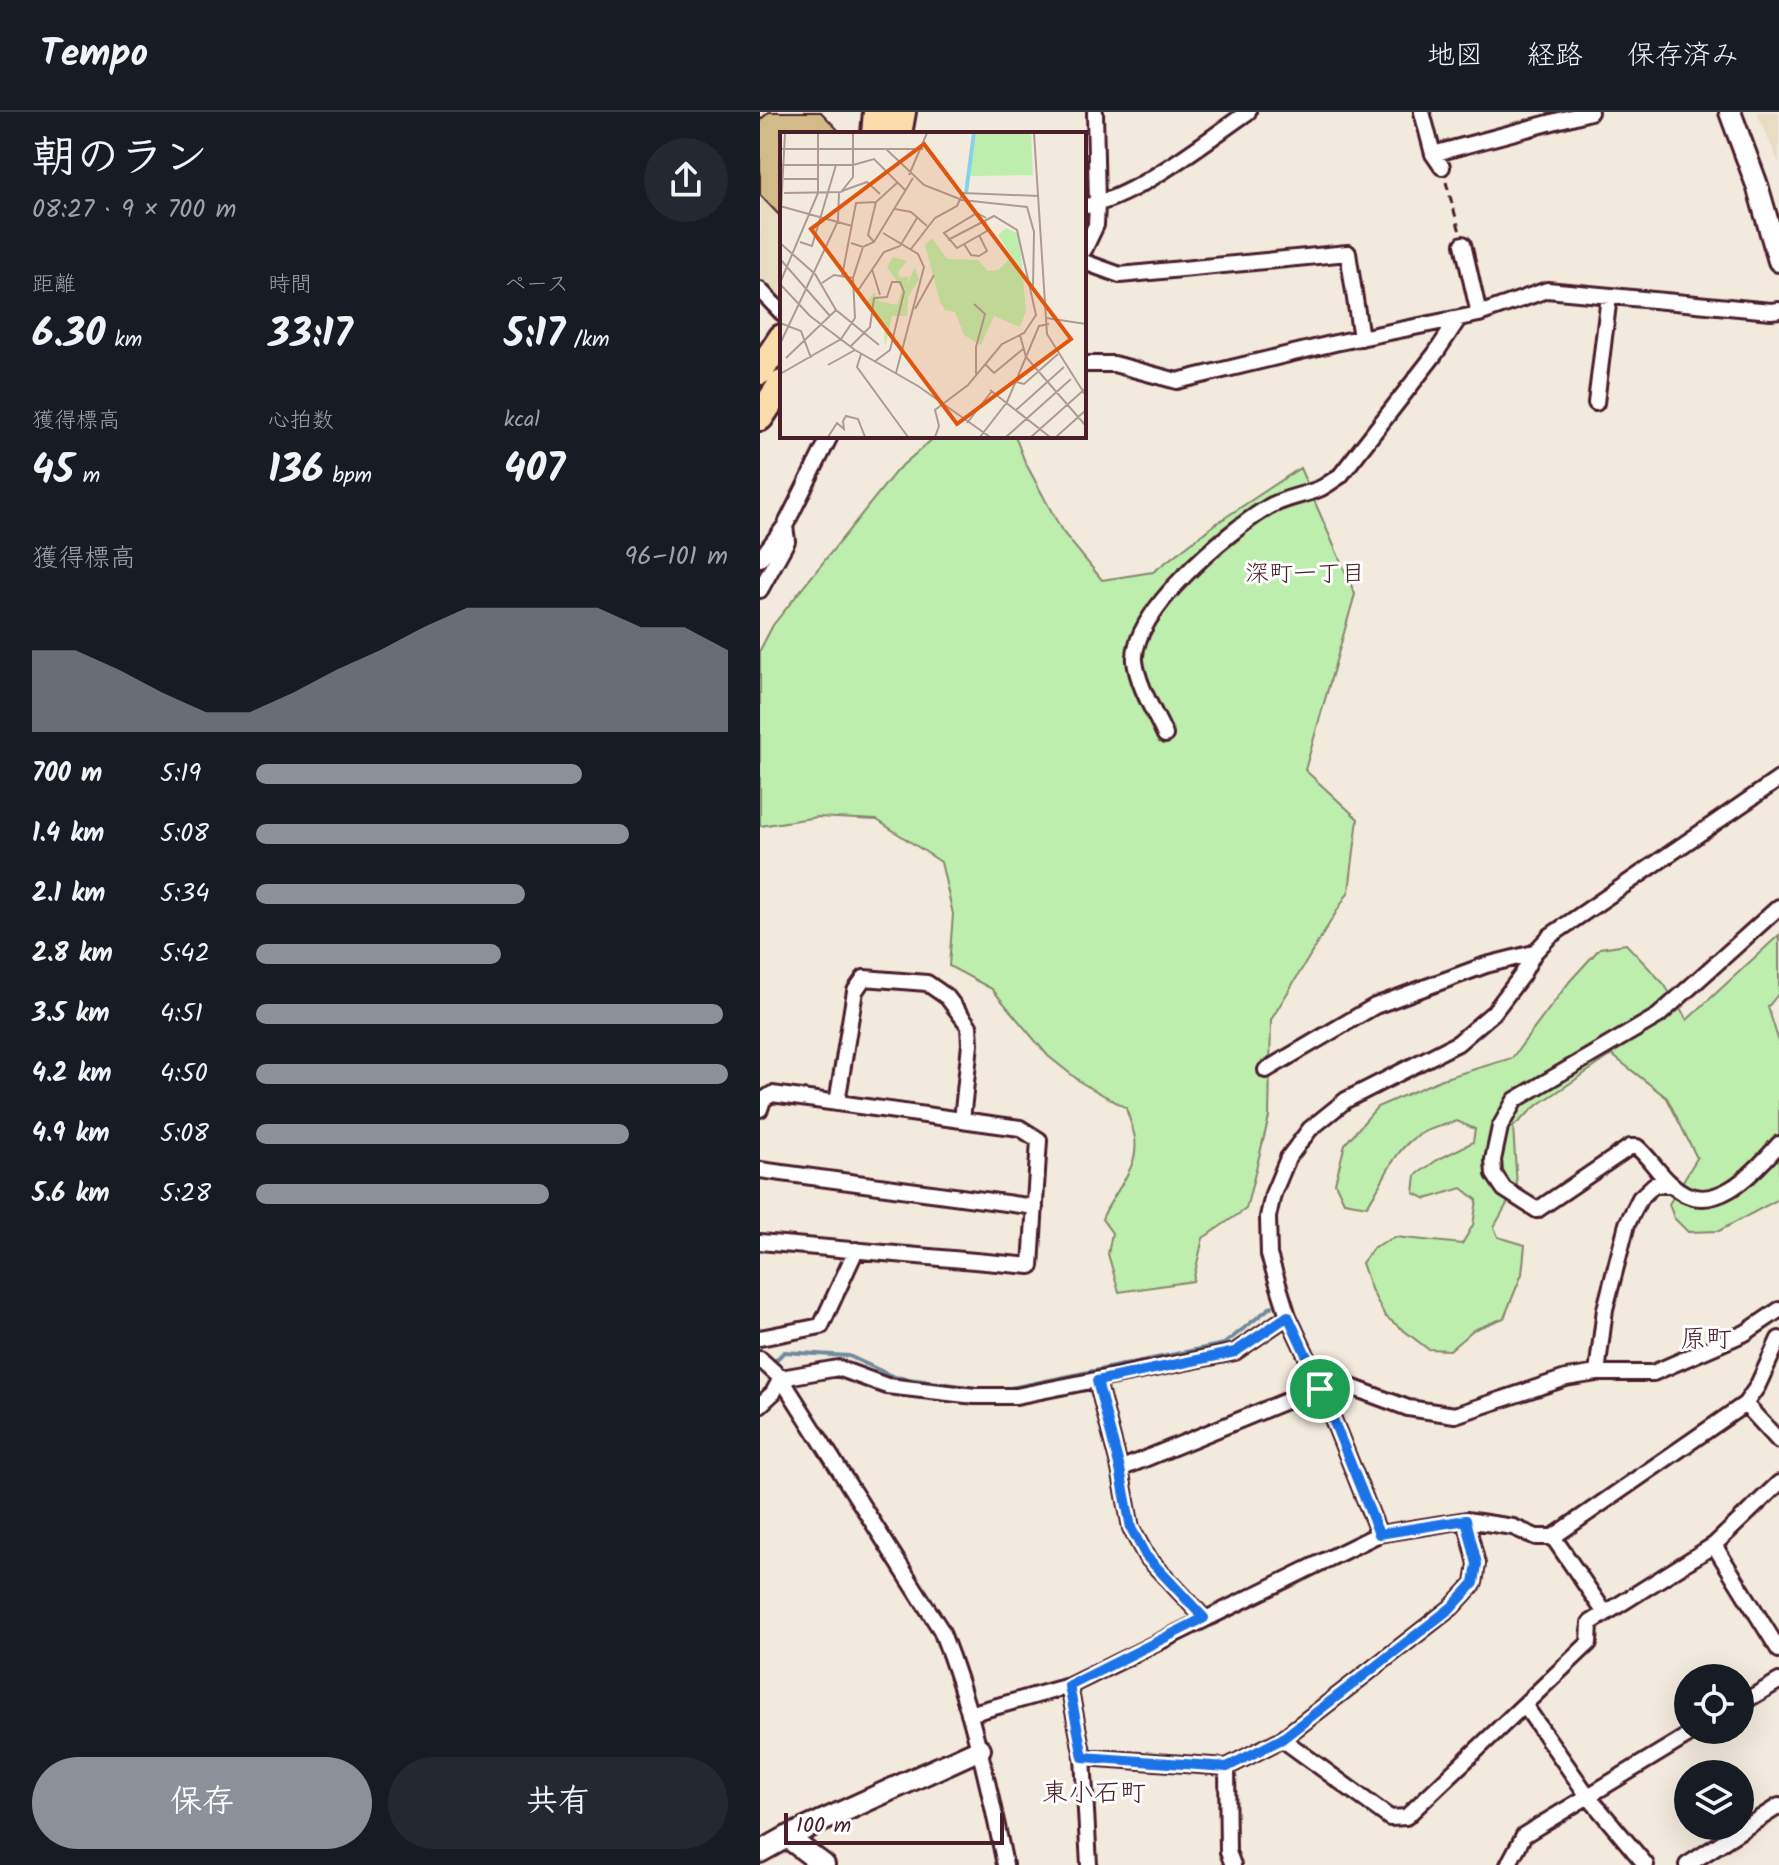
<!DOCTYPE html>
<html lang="ja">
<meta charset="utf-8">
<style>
:root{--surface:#171b24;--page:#242831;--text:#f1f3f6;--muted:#9ea1a6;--line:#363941;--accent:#8c9099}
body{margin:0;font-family:Kalam,"Klee One",sans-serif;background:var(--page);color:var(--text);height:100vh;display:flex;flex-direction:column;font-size:30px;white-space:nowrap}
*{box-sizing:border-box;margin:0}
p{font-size:26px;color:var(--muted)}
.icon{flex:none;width:44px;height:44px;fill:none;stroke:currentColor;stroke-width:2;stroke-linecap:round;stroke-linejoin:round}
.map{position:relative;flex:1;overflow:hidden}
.panel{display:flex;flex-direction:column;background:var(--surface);width:760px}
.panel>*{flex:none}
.controls{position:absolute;left:914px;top:1552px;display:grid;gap:16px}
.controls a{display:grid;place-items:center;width:80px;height:80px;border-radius:50%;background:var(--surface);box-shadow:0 8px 32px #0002;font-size:40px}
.scale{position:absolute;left:24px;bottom:20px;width:220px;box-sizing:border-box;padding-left:8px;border:4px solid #4a1f2b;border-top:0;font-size:22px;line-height:28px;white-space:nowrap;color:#4a1f2b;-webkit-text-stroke:6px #fff;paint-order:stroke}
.pin{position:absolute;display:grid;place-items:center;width:68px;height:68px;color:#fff;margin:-34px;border:4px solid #fff;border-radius:50%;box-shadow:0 2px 8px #0007}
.round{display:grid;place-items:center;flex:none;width:84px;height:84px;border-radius:42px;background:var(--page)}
.overview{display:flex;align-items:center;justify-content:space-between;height:136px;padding:0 32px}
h1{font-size:44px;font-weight:700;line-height:60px}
.figures{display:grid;grid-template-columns:repeat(3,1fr);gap:12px;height:136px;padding:8px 32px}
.figures div{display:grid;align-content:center}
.figures b{font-size:40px;font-weight:700}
.figures small{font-size:22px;font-weight:400}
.figures p{font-size:22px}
.chart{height:224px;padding:16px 32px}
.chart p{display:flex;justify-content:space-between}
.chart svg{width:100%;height:144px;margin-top:8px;fill:var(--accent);opacity:.7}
.action{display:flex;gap:16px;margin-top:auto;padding:16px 32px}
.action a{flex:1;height:92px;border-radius:48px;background:var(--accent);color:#fff;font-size:32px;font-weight:700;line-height:92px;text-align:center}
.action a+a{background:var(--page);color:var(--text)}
ul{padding:0 32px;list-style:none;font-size:26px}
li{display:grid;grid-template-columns:128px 96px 1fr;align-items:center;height:60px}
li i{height:20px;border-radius:10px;background:var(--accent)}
header{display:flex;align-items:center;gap:48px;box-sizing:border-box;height:112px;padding:0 40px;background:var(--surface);border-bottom:2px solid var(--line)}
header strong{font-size:38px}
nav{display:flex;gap:44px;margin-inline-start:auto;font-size:28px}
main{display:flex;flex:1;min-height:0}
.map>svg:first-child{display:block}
.built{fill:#e8dcc3}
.green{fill:#bdeead;stroke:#84866c;stroke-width:2}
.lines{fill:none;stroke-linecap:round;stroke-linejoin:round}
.stream{stroke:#6f8a9d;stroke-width:4}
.building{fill:#d2ba89;stroke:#4a1f2b;stroke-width:2}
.street-casing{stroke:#4a1f2b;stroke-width:20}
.secondary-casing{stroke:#4a1f2b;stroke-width:26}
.highway-casing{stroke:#4a1f2b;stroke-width:32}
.path{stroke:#4a1f2b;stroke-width:3;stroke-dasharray:8 6;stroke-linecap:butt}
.street{stroke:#fff;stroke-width:14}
.secondary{stroke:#fff;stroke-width:20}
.highway{stroke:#fddcac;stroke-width:26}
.route-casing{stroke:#fff;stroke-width:16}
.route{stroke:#1a73e8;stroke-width:10}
.labels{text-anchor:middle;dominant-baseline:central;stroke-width:6;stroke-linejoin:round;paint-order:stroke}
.neighbourhood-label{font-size:24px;fill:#4a1f2b;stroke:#fff}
.quarter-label{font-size:26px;fill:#4a1f2b;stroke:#fff}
.inset-river{fill:none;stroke:#88d2e9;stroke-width:4}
.inset-road{fill:none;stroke:#af9995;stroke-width:2}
.view{fill:#e0560e;fill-opacity:0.15;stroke:#e0560e;stroke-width:4}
.inset-edge{fill:none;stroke:#4a1f2b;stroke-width:4}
</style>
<header>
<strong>Tempo</strong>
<nav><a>地図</a><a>経路</a><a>保存済み</a></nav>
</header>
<main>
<section class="panel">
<div class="overview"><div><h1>朝のラン</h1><p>08:27 · 9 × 700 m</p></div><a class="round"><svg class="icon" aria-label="share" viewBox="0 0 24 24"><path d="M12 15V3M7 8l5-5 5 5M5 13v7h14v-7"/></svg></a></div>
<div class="figures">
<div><p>距離</p><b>6.30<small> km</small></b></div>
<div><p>時間</p><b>33:17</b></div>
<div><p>ペース</p><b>5:17<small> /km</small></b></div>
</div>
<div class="figures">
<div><p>獲得標高</p><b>45<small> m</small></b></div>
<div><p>心拍数</p><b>136<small> bpm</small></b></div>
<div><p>kcal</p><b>407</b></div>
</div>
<div class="chart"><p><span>獲得標高</span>96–101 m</p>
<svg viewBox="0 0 160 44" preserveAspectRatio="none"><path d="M0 44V19L10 19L20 25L30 32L40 38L50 38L60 32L70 25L80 19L90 12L100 6L110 6L120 6L130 6L140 12L150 12L160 19V44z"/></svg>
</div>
<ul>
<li><b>700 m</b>5:19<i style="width:69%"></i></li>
<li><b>1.4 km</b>5:08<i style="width:79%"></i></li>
<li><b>2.1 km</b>5:34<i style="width:57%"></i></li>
<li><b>2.8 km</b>5:42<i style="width:52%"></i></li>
<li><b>3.5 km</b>4:51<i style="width:99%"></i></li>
<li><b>4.2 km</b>4:50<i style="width:100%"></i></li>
<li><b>4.9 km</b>5:08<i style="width:79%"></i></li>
<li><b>5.6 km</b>5:28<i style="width:62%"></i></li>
</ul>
<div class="action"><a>保存</a><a>共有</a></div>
</section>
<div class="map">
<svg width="1019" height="1753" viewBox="0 0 1019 1753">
<rect width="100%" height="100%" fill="#f2eadc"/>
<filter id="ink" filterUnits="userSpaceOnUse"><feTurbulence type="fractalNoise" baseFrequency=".0125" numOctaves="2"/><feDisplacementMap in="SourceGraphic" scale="16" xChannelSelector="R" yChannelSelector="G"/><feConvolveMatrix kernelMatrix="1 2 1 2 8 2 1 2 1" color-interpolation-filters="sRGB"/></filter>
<g filter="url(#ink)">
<path class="built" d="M2,0H29L22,22V191L0,167Z
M997,0H1019V52Z"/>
<path class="green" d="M176,324H255L265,350L302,419L342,468L393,460L454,413L540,356L595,482L545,658L598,707L589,779L511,908L509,1005L486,1097L443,1126L433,1169L359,1180L348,1142L352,1121L342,1107C352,1081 380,1057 375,1026C373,1016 369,1006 366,996L322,971L288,944L232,877L189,854L193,802L181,750L117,708L57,705L0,714V538L13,513L137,358Z
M1019,823V881L1008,895L1019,930V1087L959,1119L928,1120L914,1106L909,1092L937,1046L907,986L852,943L775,995L753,1015L757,1074L734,1115L738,1125L765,1133L762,1162L744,1206L713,1218L690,1238L668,1237L625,1204L611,1177L602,1151L614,1135L635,1125L702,1132L713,1113L717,1088L702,1076L666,1087L654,1081L656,1063L677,1048L713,1030L715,1017L697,1009C685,1013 671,1016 660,1022C633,1037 624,1070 607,1094L584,1090L575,1071L585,1032L617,995L682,967L752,946L810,869L840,836L866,832L904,872L927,908Z"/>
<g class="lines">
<path class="stream" d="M12,1252L24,1240L89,1244L134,1265L224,1277
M241,1278L464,1232L512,1194"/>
</g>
<path class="building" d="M9,0H61L82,22H22V106L0,83V8Z"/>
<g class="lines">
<g class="street-casing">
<path id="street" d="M662,0L673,42L682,55
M673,42L830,0
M324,94C371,89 447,28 488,0
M703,132L719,202
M324,138L336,113L337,92L335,0
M324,150L360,163L588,141L601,226
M0,178L22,201
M324,252H354L417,269L575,231L719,202L787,178L1011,199L1019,198
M836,291L849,184
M0,447L25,414L70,324
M0,478L27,429L25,414
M405,623C395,601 378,574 375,549C371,501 468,419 507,396C522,386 542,384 559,377C566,374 573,368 580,364L675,242L699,206
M1019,795L898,904L755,988L740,1015L733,1048L734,1062L744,1077L777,1098L870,1035H877C890,1046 898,1061 911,1072C950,1110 994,1061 1019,1032
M506,958L615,894L726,853L774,841
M77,991L95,879L104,866L167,871L187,885L209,914L210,932L202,1008
M0,997L3,988L12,982L260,1016L279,1028L271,1154L0,1130
M0,1058L275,1095
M0,1226L61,1214L96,1138
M0,1247L21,1266L181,1518C211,1594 229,1673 245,1753
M837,1261L845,1197L867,1112L880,1086L894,1073H911
M21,1266L78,1256L127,1274L215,1284H256L475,1240L528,1204
M337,1269L360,1357L371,1416L386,1444L444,1506
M985,1292L1019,1329
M0,1293L13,1281L21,1266
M360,1357L575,1269L648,1296L695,1303L806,1266L837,1261H893L985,1221L1019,1198
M619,1422L554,1260L528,1204L509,1143L508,1105L513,1082L528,1046L550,1017L586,988L698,931L734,900L762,863L774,841L790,824L1019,667
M793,1425L845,1501
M954,1433L1019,1538
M309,1574L323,1645L329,1753
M980,1592L1019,1569
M765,1594L828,1684L886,1753
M209,1602L309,1574L619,1422L706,1408L753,1415L776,1425H793L985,1292L997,1275L1019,1227
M522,1627L630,1706L646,1705L829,1531L830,1511L954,1433L1019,1371
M323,1645L467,1655L522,1627L692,1495L714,1471L717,1452L706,1408
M467,1655L468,1740L473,1753
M748,1753L764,1723L937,1618
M927,1753L1019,1694"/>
</g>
<g class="secondary-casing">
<path id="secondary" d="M970,0L997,73L1019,149
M27,1725L64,1753
M0,1740L27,1725L220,1637"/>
</g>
<g class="highway-casing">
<path id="highway" d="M115,22L117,0
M138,22L142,0
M0,259L22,226
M0,305L22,272"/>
</g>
<path class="path" d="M686,70L700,120"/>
<use href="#street" class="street"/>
<use href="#secondary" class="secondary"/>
<use href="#highway" class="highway"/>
</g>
</g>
<g class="lines" filter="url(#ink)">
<g class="route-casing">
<path id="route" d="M528,1204L554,1260L619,1422L706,1408L717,1452L714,1471L692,1495L522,1627L467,1655L323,1645L309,1574L444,1506L386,1444L371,1416L360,1357L337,1269L475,1240Z"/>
</g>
<use href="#route" class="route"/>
</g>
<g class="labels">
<g class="neighbourhood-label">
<text x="545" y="462">深町一丁目</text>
</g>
<g class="quarter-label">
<text x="946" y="1228">原町</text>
<text x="334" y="1682">東小石町</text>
</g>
</g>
<g transform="translate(20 20)">
<rect width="306" height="306" fill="#f2eadc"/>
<path d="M196,1H251L253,43L190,44ZM226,96L239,102L246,179L240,195L214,184L201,213L184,203L175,180L165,178L160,170L145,113L152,106L167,127L198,128L208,139L218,138L232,125L218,103ZM113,125L127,129L118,140L120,146L129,144L126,154L135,135L139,148L128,165L127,184H112L105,215L104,192L86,172L94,160L99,169L117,173L122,157L107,135Z" fill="#bdeead"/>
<path class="inset-river" d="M186,61L194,1"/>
<path class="inset-road" d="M254,1L267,202L306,264M0,17H143M106,17L144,53L182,68L247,75L254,100L253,154M0,33H73L94,27L125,58M129,43L147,1M4,47H38M62,59L87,50L100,62M4,61L61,60L73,45V1M0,74L72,94M115,77L131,80L147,94M205,88L207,99L177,116L164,101L197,81L206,86M0,97L5,1M103,101L138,122L144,135L116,241M20,110L32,114L56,33M94,110L88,103L96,70L117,51M0,111L35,142L56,178L99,213M71,111L83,115L94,110L133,46M184,112L191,123L199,124L207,119L199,103M131,117L155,86L177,74L183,61L258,64M0,127L50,184M92,137L100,163M62,144L76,71L96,70M0,151L38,61V1M42,151L54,143L73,146M0,152L30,184L75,218L138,254L210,305M77,160L104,120L120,114L137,86M194,172L205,182L196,215V242M135,177L154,143M266,186L306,192M0,191L21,199L31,226M240,203L246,225L306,294M0,212L58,89L59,61M71,214L90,195L94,166L107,165L112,150H120L124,160L110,218L94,230M81,222L77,235L128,305M6,226L56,178M205,232L214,241L243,217M48,233L75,218M0,242L61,207L75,186L73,146L83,115M236,250L244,252L278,222M210,258L270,305M236,278L284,235M63,289L66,284L78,287L85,305M187,291L212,259M48,305L57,291L64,297L63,289M155,305L159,294L155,278L188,253L222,212L244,201L256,183L237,98L214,84L168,108M200,305L227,270L259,194L269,192M226,305L291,247M251,305L306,256M276,305L306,278"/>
<path class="view" d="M144,12L291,207L177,292L31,97Z"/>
<rect width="306" height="306" class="inset-edge"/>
</g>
</svg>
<div class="controls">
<a><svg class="icon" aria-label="locate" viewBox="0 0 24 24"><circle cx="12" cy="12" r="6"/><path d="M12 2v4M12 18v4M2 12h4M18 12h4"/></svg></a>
<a><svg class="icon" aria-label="layers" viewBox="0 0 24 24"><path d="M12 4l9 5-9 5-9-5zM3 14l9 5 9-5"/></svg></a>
</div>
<div class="scale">100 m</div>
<div class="pin" style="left:560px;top:1277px;background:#1e9e55"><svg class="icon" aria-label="arrive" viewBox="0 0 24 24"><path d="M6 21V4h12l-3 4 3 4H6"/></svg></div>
</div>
</main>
